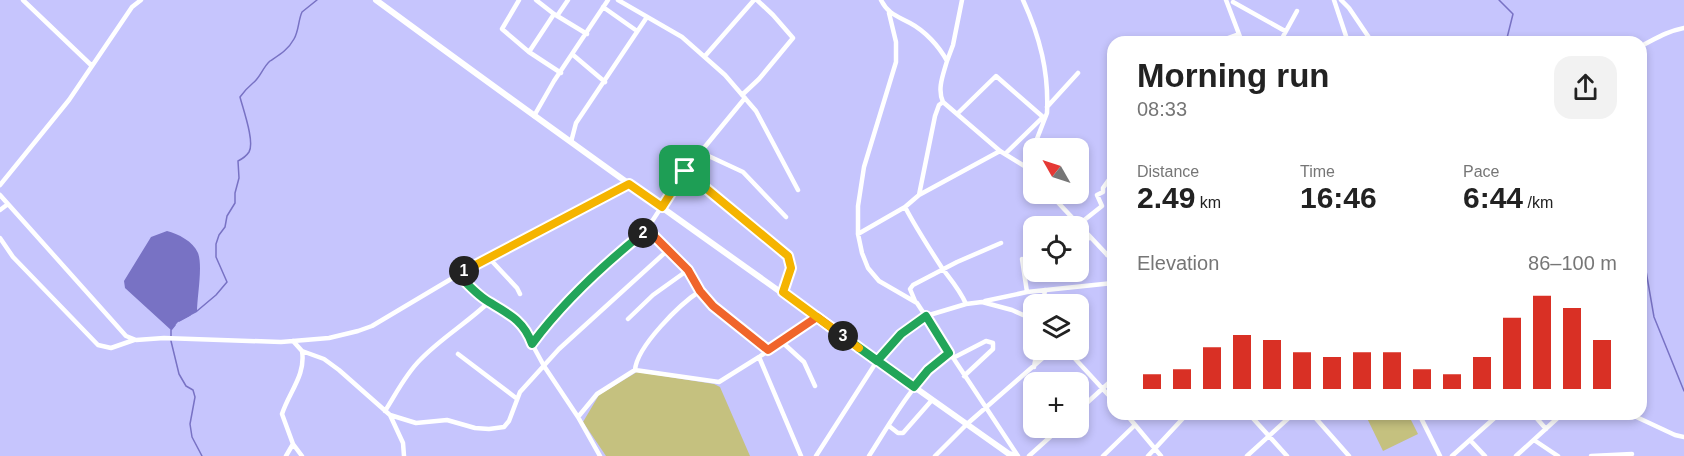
<!DOCTYPE html>
<meta charset="utf-8">
<style>
:root{--surface:#fff;--page:#f2f2f2;--text:#222;--muted:#767676;--accent:#d93025}
body{margin:0;font-family:Arial,sans-serif;background:var(--page);color:var(--text);height:100vh;display:flex;flex-direction:column;font-size:22px;white-space:nowrap}
*{box-sizing:border-box;margin:0}
p{font-size:20px;color:var(--muted)}
.icon{flex:none;width:33px;height:33px;fill:none;stroke:currentColor;stroke-width:2;stroke-linecap:round;stroke-linejoin:round}
.map{position:relative;flex:1;overflow:hidden}
.details{position:absolute;left:1107px;top:36px;width:540px;height:384px;display:flex;flex-direction:column;background:var(--surface);border-radius:18px;box-shadow:0 3px 9px #0003}
.details>*{flex:none}
.needle{width:39px;rotate:309deg}
.fabs{position:absolute;left:1023px;top:138px;display:grid;gap:12px}
.fabs a{display:grid;place-items:center;width:66px;height:66px;border-radius:12px;background:var(--surface);box-shadow:0 3px 9px #0003;font-size:30px}
.pin{position:absolute;display:grid;place-items:center;width:51px;height:51px;color:#fff;margin:-26px;border-radius:12px;box-shadow:0 3px 9px #0006}
.km{position:absolute;width:30px;height:30px;margin:-15px;border-radius:50%;background:#222;color:#fff;font-size:16px;line-height:30px;text-align:center}
.round{display:grid;place-items:center;flex:none;width:63px;height:63px;border-radius:18px;background:var(--page)}
.overview{display:flex;align-items:center;justify-content:space-between;height:102px;padding:0 30px}
h1{font-size:33px;font-weight:800;line-height:45px}
.figures{display:grid;grid-template-columns:repeat(3,1fr);gap:9px;height:102px;padding:6px 30px}
.figures div{display:grid;align-content:center}
.figures b{font-size:30px;font-weight:800}
.figures small{font-size:16px;font-weight:400}
.figures p{font-size:16px}
.chart{height:168px;padding:12px 30px}
.chart p{display:flex;justify-content:space-between}
.chart svg{width:100%;height:108px;margin-top:6px;stroke:var(--accent);stroke-width:6}
.map>svg:first-child{display:block}
.green{fill:#c5c17f}
.water{fill:#7872c4}
.lines{fill:none;stroke-linecap:round;stroke-linejoin:round}
.stream{stroke:#7872c4;stroke-width:1.5}
.minor{stroke:#fff;stroke-width:4.5}
.major{stroke:#fff;stroke-width:6}
.split-1-casing{stroke:#fff;stroke-width:12}
.split-2-casing{stroke:#fff;stroke-width:12}
.split-3-casing{stroke:#fff;stroke-width:12}
.split-4-casing{stroke:#fff;stroke-width:12}
.split-5-casing{stroke:#fff;stroke-width:12}
.split-1{stroke:#f5b400;stroke-width:8}
.split-2{stroke:#22a559;stroke-width:8}
.split-3{stroke:#f0652b;stroke-width:8}
.split-4{stroke:#22a559;stroke-width:8}
.split-5{stroke:#f5b400;stroke-width:8}
</style>
<div class="map">
<svg width="1684" height="456" viewBox="0 0 1684 456">
<rect width="100%" height="100%" fill="#c6c5fd"/>
<path class="green" d="M637,372L714,384L720,387L750,456H606L583,422L599,395Z
M1365,414H1408L1418,434L1383,451Z"/>
<path class="water" d="M167,231C178,234 193,241 198,253C203,266 197,297 197,312L178,322L171,330L125,288L124,281L151,237Z"/>
<g class="lines">
<path class="stream" d="M1499,0L1513,14L1506,42
M1641,242L1654,317L1684,391
M197,311L216,295L227,282L216,257V244L219,235L225,227L227,216L235,203V193L239,178L238,161C242,159 247,155 249,152C255,142 243,109 240,97C245,90 247,88 253,83C260,78 263,67 270,61C279,55 288,50 294,39C299,30 298,21 302,12L317,0
M179,321L190,315
M171,336V330L175,325
M171,341L179,374L186,386L193,390L195,397L190,424L192,437L202,456"/>
<path class="minor" d="M23,0L91,65
M519,0L502,29L529,52L561,73
M536,0L554,14L587,34
M618,0L682,37L725,75L756,111L798,190
M881,0C888,14 897,16 910,23C925,31 939,46 947,61C943,75 937,89 943,102L1000,151L1026,167L1034,175
M1023,0C1040,37 1049,72 1047,113L1026,167
M1226,0L1242,42
M1334,0L1348,42
M1341,0L1349,8L1372,42
M1233,2L1285,31
M603,7L637,31
M889,13L896,42V62L864,167L858,206V234L862,253L868,268L879,281L917,303L1018,456
M557,16L568,0
M1217,42L1239,34
M1280,42L1297,11
M1641,46C1657,38 1665,32 1684,28
M529,52L554,14
M572,54L605,82
M705,56L754,0
M947,61L953,45L962,0
M742,95L759,79L793,38L773,15L757,0
M943,102L939,105L935,116L919,195L1000,151
M1047,107L1078,73
M957,114L996,76L1043,117
M534,116L554,81L608,0
M571,142L576,123L647,17
M700,152L743,172L786,217
M1005,154L1043,117
M685,171L787,256L791,268L783,292
M0,185L69,100L132,7L141,0
M1050,194L1113,261
M0,195L126,336L136,340L164,338L281,342L329,338L358,331L372,326L488,257L629,184
M905,207C916,228 929,248 942,268C951,280 960,290 966,304
M0,210L8,204
M1078,225L1102,206L1097,195L1103,192V188L1113,174
M647,229L688,270L700,291L713,306L768,350
M858,234L905,207L919,195
M0,238L13,257L98,345L111,348L134,340
M1078,240L1090,238
M1107,255L1113,248
M488,257L517,288L520,294
M1022,259L1027,292
M458,274C467,284 477,295 489,302C508,314 524,321 532,344
M915,301L910,289L913,285L957,262L1001,243
M985,301L1027,292L1113,283
M1043,304L1045,290
M628,319L653,295L688,270
M293,341L302,351C306,375 289,392 282,414L293,444L302,456
M782,342L804,362L815,386
M1067,350L1113,400
M302,351L324,359L339,370L390,415L403,443L404,456
M458,354L516,398
M953,358L986,341L993,343V349L964,376
M1034,367L1037,350
M635,370C637,346 680,304 700,291
M385,411C396,394 405,375 420,360C441,338 467,323 489,302
M1078,411L1113,379
M1126,414L1161,456
M1249,414L1287,456
M1312,414L1349,456
M1419,414L1440,456
M1533,414L1546,429
M1630,414L1675,435L1684,437
M390,415L416,423L447,420L475,428L489,429L504,427L509,421L520,392L559,349L669,249
M578,417L597,394L635,370L719,382L759,357
M889,426L898,433H903L932,400
M1470,440L1485,456
M1534,440L1558,456
M286,456L293,444
M600,456L578,417L544,366L532,344L554,317L610,259L647,229L685,171L745,98
M801,456L759,357L817,317
M816,456L877,361L901,334L926,316L966,304L982,302L1012,310L1034,320
M869,456C894,417 912,382 949,353
M935,456L967,424L1052,350
M1029,456L1060,428
M1103,456L1135,425
M1148,456L1187,414
M1247,456L1293,414
M1452,456L1499,414
M1516,456L1562,414
M1591,456L1632,454"/>
<path class="major" d="M376,0C585,154 797,304 1009,454L1016,456"/>
</g>
<g class="lines">
<g class="split-1-casing">
<path id="split-1" d="M464,271L629,184L662,207L685,171"/>
</g>
<g class="split-2-casing">
<path id="split-2" d="M464,271L458,274C467,284 477,295 489,302C509,314 524,321 532,344C563,302 602,266 643,233"/>
</g>
<g class="split-3-casing">
<path id="split-3" d="M643,233L647,229L688,270L700,291L713,306L768,350L817,317L843,336"/>
</g>
<g class="split-4-casing">
<path id="split-4" d="M843,336L914,387L928,370L949,353L926,316L901,334L877,361L859,348"/>
</g>
<g class="split-5-casing">
<path id="split-5" d="M685,171L788,256L791,268L783,292L859,348"/>
</g>
<use href="#split-1" class="split-1"/>
<use href="#split-2" class="split-2"/>
<use href="#split-3" class="split-3"/>
<use href="#split-4" class="split-4"/>
<use href="#split-5" class="split-5"/>
</g>
</svg>
<div class="fabs">
<a><svg class="needle" viewBox="-14 -14 28 28"><path d="M0-13l5 13h-10z" fill="#e53935"/><path d="M0 13l5-13h-10z" fill="#767676"/></svg></a>
<a><svg class="icon" aria-label="locate" viewBox="0 0 24 24"><circle cx="12" cy="12" r="6"/><path d="M12 2v4M12 18v4M2 12h4M18 12h4"/></svg></a>
<a><svg class="icon" aria-label="layers" viewBox="0 0 24 24"><path d="M12 4l9 5-9 5-9-5zM3 14l9 5 9-5"/></svg></a>
<a>+</a>
</div>
<div class="pin" style="left:685px;top:171px;background:#1e9e55"><svg class="icon" aria-label="arrive" viewBox="0 0 24 24"><path d="M6 21V4h12l-3 4 3 4H6"/></svg></div>
<b class="km" style="left:464px;top:271px">1</b>
<b class="km" style="left:643px;top:233px">2</b>
<b class="km" style="left:843px;top:336px">3</b>
<section class="details">
<div class="overview"><div><h1>Morning run</h1><p>08:33</p></div><a class="round"><svg class="icon" aria-label="share" viewBox="0 0 24 24"><path d="M12 15V3M7 8l5-5 5 5M5 13v7h14v-7"/></svg></a></div>
<div class="figures">
<div><p>Distance</p><b>2.49<small> km</small></b></div>
<div><p>Time</p><b>16:46</b></div>
<div><p>Pace</p><b>6:44<small> /km</small></b></div>
</div>
<div class="chart"><p><span>Elevation</span>86–100 m</p>
<svg viewBox="0 0 160 44" preserveAspectRatio="none"><path d="M5 44V38M15 44V36M25 44V27M35 44V22M45 44V24M55 44V29M65 44V31M75 44V29M85 44V29M95 44V36M105 44V38M115 44V31M125 44V15M135 44V6M145 44V11M155 44V24"/></svg>
</div>
</section>
</div>
